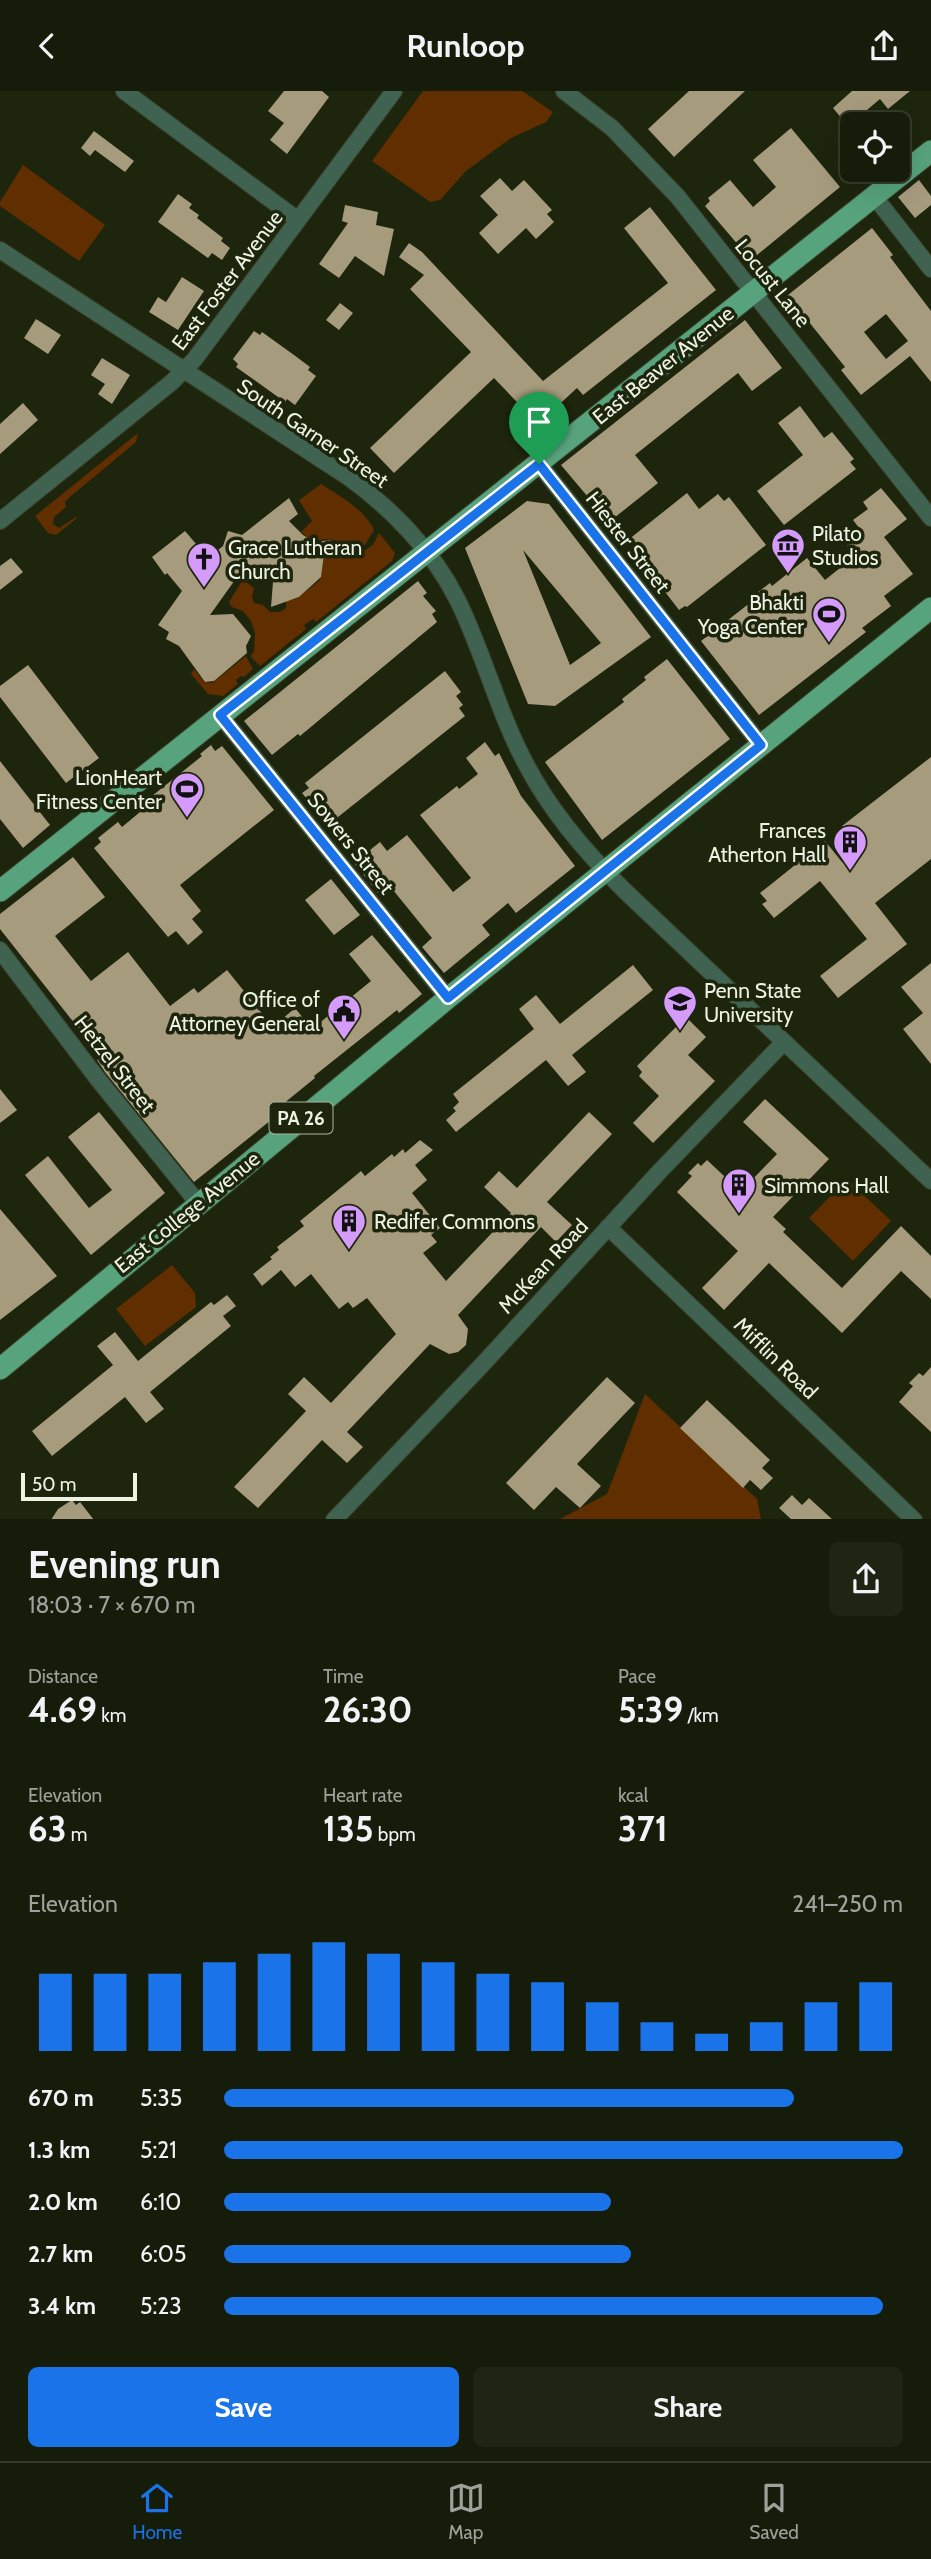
<!DOCTYPE html>
<meta charset="utf-8">
<style>
:root{--surface:#161c0a;--page:#1f2513;--text:#f1f3f6;--muted:#9ea19c;--line:#353a2b;--accent:#1a73e8}
body{margin:0;font-family:Cabin,sans-serif;background:var(--page);color:var(--text);height:100vh;display:flex;flex-direction:column;font-size:26px;white-space:nowrap}
*{box-sizing:border-box;margin:0}
p{font-size:23px;color:var(--muted)}
.icon{flex:none;width:38px;height:38px;fill:none;stroke:currentColor;stroke-width:2;stroke-linecap:round;stroke-linejoin:round}
.map{position:relative;height:1428px;overflow:hidden}
.sheet{display:flex;flex-direction:column;background:var(--surface);flex:1}
.sheet>*{flex:none}
.tools{position:absolute;left:840px;top:21px;display:grid;gap:14px}
.tools a{display:grid;place-items:center;width:70px;height:70px;border-radius:10px;background:var(--surface);box-shadow:0 7px 28px #0002,0 0 0 2px var(--line);font-size:35px}
.scale{position:absolute;left:21px;bottom:18px;width:116px;box-sizing:border-box;padding-left:7px;border:4px solid #ecf3e3;border-top:0;font-size:19px;line-height:24px;white-space:nowrap;color:#ecf3e3;-webkit-text-stroke:5px #1d250d;paint-order:stroke}
.pin{position:absolute;display:grid;place-items:center;width:60px;height:60px;color:#fff;margin:-72px -30px;border-radius:50% 50% 50% 0;rotate:-45deg;box-shadow:0 0 7px #0007}
.pin .icon{rotate:45deg}
.round{display:grid;place-items:center;flex:none;width:74px;height:74px;border-radius:10px;background:var(--page)}
.headline{display:flex;align-items:center;justify-content:space-between;height:119px;padding:0 28px}
h1{font-size:38px;font-weight:700;line-height:52px}
.metrics{display:grid;grid-template-columns:repeat(3,1fr);gap:10px;height:119px;padding:7px 28px}
.metrics div{display:grid;align-content:center}
.metrics b{font-size:35px;font-weight:700}
.metrics small{font-size:19px;font-weight:400}
.metrics p{font-size:19px}
.chart{height:196px;padding:14px 28px}
.chart p{display:flex;justify-content:space-between}
.chart svg{width:100%;height:126px;margin-top:7px;stroke:var(--accent);stroke-width:6}
.action{display:flex;gap:14px;margin-top:auto;padding:14px 28px}
.action a{flex:1;height:80px;border-radius:10px;background:var(--accent);color:#fff;font-size:28px;font-weight:700;line-height:80px;text-align:center}
.action a+a{background:var(--page);color:var(--text)}
ul{padding:0 28px;list-style:none;font-size:23px}
li{display:grid;grid-template-columns:112px 84px 1fr;align-items:center;height:52px}
li i{height:18px;border-radius:9px;background:var(--accent)}
header{display:flex;justify-content:space-between;align-items:center;height:91px;padding:0 28px;background:var(--surface);font-size:32px;font-weight:700}
.menu{display:flex;justify-content:space-around;align-items:center;height:98px;border-top:2px solid var(--line);background:var(--surface);font-size:19px;color:var(--muted)}
.menu a{display:grid;justify-items:center;gap:4px}
.menu .on{color:var(--accent)}
.map>svg:first-child{display:block}
.green{fill:#612e00}
.building{fill:#a69b7d;fill-rule:evenodd}
.lines{fill:none;stroke-linecap:round;stroke-linejoin:round}
.minor-casing{stroke:#3a422b;stroke-width:18}
.major-casing{stroke:#3a422b;stroke-width:23}
.minor{stroke:#406250;stroke-width:16}
.major{stroke:#57a37d;stroke-width:21}
.route-casing{stroke:#fff;stroke-width:14}
.route{stroke:#1a73e8;stroke-width:9}
.labels{text-anchor:middle;dominant-baseline:central;stroke-width:7;stroke-linejoin:round;paint-order:stroke}
.shield{fill:#1d250d;stroke:#aeb5a3;stroke-width:2}
.shield-label{font-size:19px;font-weight:bold;fill:#ecf3e3}
.street-label{font-size:21px;fill:#ecf3e3;stroke:#1d250d}
.poi-label{font-size:21px;fill:#ecf3e3;stroke:#1d250d;text-anchor:start}
</style>
<header><svg class="icon" aria-label="back" viewBox="0 0 24 24"><path d="M15 5l-7 7 7 7"/></svg>Runloop<svg class="icon" aria-label="share" viewBox="0 0 24 24"><path d="M12 15V3M7 8l5-5 5 5M5 13v7h14v-7"/></svg></header>
<div class="map">
<svg width="931" height="1429" viewBox="0 0 931 1429">
<rect width="100%" height="100%" fill="#1d250d"/>
<path class="green" d="M423,0H522L553,21L546,31L511,47L466,80L440,109L430,111L372,70Z
M23,74L105,134L79,170L0,115V111Z
M138,342L136,351L71,405L65,411L66,416L54,426L53,433L59,437L76,426L77,427L56,444L48,442L35,425Z
M321,393C338,404 366,419 374,439L365,454C352,459 343,451 332,449C316,445 319,457 301,441L312,430L299,409Z
M379,442L395,462L392,470L316,531L313,528L304,534L306,538L260,575L250,565L254,561L255,542L251,530L243,520L232,516L229,511L242,490L246,491L254,497L252,506L254,512L263,514L270,521H280L286,517V510L298,507L320,489L325,461L333,459L341,462L348,459L359,463L373,454Z
M246,565L253,578L244,586L241,585L236,589L238,593L223,605L208,603L191,583L194,578L204,591L212,592Z
M847,1088L891,1130L853,1170L809,1127Z
M172,1174L195,1202L196,1216L145,1255L116,1218Z
M645,1303L757,1408L761,1428L558,1429L607,1403Z"/>
<path class="building" d="M284,0H322L329,6L287,63L270,49L284,32L268,20Z
M689,0H745L674,66L648,38Z
M852,0H910L888,18L880,8L848,35L833,17Z
M791,37L840,96L751,169L705,115L710,110L708,107L730,89L753,116L776,96L753,69Z
M94,40L134,70L125,81L95,59L90,65L81,57Z
M500,87L512,100L524,89L552,119L547,123L554,131L536,148L526,137L498,163L479,142L498,124L480,105Z
M919,89L931,105V114L915,127L898,106Z
M178,103L192,113L189,117L199,124L197,127L223,147L221,150L230,157L222,169L212,162L208,167L158,131Z
M345,114L378,121L376,134L394,138L384,185L355,165L339,187L319,173L348,132L342,130Z
M650,116L716,199L583,304L577,297L538,333L494,287L394,382L370,357L471,261L410,198L424,184L399,166L409,152L422,161L543,290L668,192L624,137Z
M872,137L893,164L890,166L931,220V291L910,265L861,304L841,279L845,276L809,231L805,235L783,208ZM886,223L908,250L886,268L864,241Z
M182,186L204,200L178,239L149,221L158,206L166,211Z
M340,212L353,222L339,239L326,229Z
M36,228L61,244L48,263L24,247Z
M745,229L782,277L752,300L738,282L635,364L658,392L609,431L561,374Z
M254,240L260,244L262,241L294,264L310,276L308,279L316,285L295,314L287,308L285,311L236,276L238,273L233,268Z
M102,267L130,284L112,313L98,303L105,293L91,284Z
M23,312L38,329L0,363V333Z
M800,315L824,347L832,341L854,368L850,371L856,378L784,434L757,400L803,364L778,332Z
M881,397L907,428L884,446L913,483L884,505L891,515L862,537L866,541L759,624L701,550L755,508L753,505L770,492L772,495L807,467L825,489L855,465L847,455L863,442L853,429L868,418L863,411Z
M687,402L699,418L718,403L724,410L729,406L766,454L687,516L685,515L679,519L632,458L634,456L628,449Z
M289,407L298,423L289,430L303,444L314,451L331,449L324,464L321,486L299,506L271,516L273,491L247,472L210,524L233,523L251,545L246,555L247,562L214,590L205,591L179,555L166,548L169,541L158,534L182,500L167,482L165,484L152,466L185,440L208,467L223,455L228,440L242,444Z
M527,410L549,413L651,546L555,615L528,613L465,457ZM523,459L601,552L570,574Z
M11,467L23,481L0,499V475Z
M418,490L427,502L423,505L436,520L432,523L437,531L300,645L298,643L272,664L244,630Z
M667,568L730,648L602,749L545,671L624,611L622,608L646,589L644,586Z
M28,574L99,667L66,692L0,606V595Z
M445,580L461,601L456,605L463,614L459,617L465,625L333,730L329,725L324,729L302,702L309,697L305,692Z
M485,651L495,665L499,662L521,705L575,775L516,822L508,812L482,834L490,844L444,882L422,856L432,847L389,794L378,802L354,772L380,751L387,760L407,744L453,801L471,787L420,724L457,695L459,698L478,683L466,667Z
M211,654L215,660L222,655L274,719L180,794L201,820L192,828L203,841L188,854L176,840L168,846L94,757L101,751L98,747L118,731L122,736L140,721L137,717L202,665L200,663Z
M931,666V768L875,812L907,853L838,907L820,885L867,848L820,790L774,827L762,813L767,810L760,802L825,750L842,771L859,756L842,735Z
M0,670L50,734L23,757L0,728Z
M73,766L105,806L55,845L91,890L128,861L170,915L194,897L198,902L227,879L273,936L295,917L312,938L371,890L349,863L372,844L422,903L399,922L397,919L314,985L315,987L283,1013L286,1017L194,1091L105,981L97,969L101,966L0,838V823Z
M331,788L360,824L334,844L305,809Z
M931,872V973L903,938L923,922L901,896Z
M633,874L653,899L572,964L586,981L568,995L546,969L456,1041L446,1029L456,1020L453,1017L459,1011L453,1003L534,938L519,918L536,904L560,933Z
M686,926L706,946L688,964L715,990L653,1052L633,1032L659,1005L639,985L642,981L637,975Z
M0,998L17,1019L0,1032Z
M765,1008L829,1068L773,1126L786,1138L783,1141L842,1197L901,1135L931,1165V1208L901,1180L842,1242L769,1172L724,1219L702,1197L738,1160L677,1101L692,1085L688,1082L698,1072L701,1075L707,1069L739,1099L742,1096L743,1098L777,1063L743,1031Z
M99,1021L165,1102L91,1164L25,1084L48,1065L89,1117L112,1099L68,1046Z
M589,1021L612,1043L547,1111L572,1134L556,1151L541,1136L458,1224L468,1238L466,1254L458,1261L449,1263L430,1253L347,1341L363,1356L347,1372L322,1349L258,1417L234,1396L306,1320L288,1303L304,1286L331,1312L396,1243L367,1207L353,1217L348,1211L339,1218L311,1183L295,1196L281,1179L262,1195L253,1183L272,1168L270,1166L279,1159L277,1156L304,1135L300,1130L349,1090L361,1080L365,1085L392,1063L394,1066L403,1058L405,1062L420,1049L433,1059L415,1074L427,1089L412,1102L440,1137L431,1144L437,1151L423,1162L446,1190L511,1122L484,1096L499,1080L517,1097Z
M0,1118L57,1185L0,1229Z
M227,1204L236,1215L223,1225L231,1235L150,1301L164,1318L146,1332L125,1306L52,1365L32,1340L113,1274L97,1255L115,1241L138,1270L211,1211L214,1214Z
M931,1276V1341L899,1311L913,1295L909,1292L919,1282L923,1285Z
M607,1286L635,1312L577,1373L601,1395L580,1417L556,1396L534,1419L506,1392Z
M707,1309L770,1369L762,1377L773,1387L761,1399L750,1389L743,1397L680,1337Z
M792,1404L802,1414L809,1407L833,1429H792L779,1417Z
M72,1409L76,1414L80,1411L94,1429H51L58,1418Z"/>
<g class="lines">
<g class="minor-casing">
<path id="minor" d="M124,0L298,129
M564,0L612,37L678,106L931,427
M874,105L931,178
M0,159L348,386C391,417 433,460 457,508C484,562 498,622 527,675C551,721 589,765 626,801L931,1090
M539,373L761,654
M0,430L172,291L194,269L394,0
M220,624L448,907
M0,859L97,987L198,1112
M608,1136L914,1429
M334,1429L482,1274L660,1080L784,951"/>
</g>
<g class="major-casing">
<path id="major" d="M0,800L931,60
M0,1278L448,907L931,517"/>
</g>
<use href="#minor" class="minor"/>
<use href="#major" class="major"/>
</g>
<g class="lines">
<g class="route-casing">
<path id="route" d="M539,373L761,654L448,907L220,624Z"/>
</g>
<use href="#route" class="route"/>
</g>
<defs>
<g id="museum-pin" transform="scale(1.75)"><path d="M0 17L-7.5 6A9.5 9.5 0 1 1 7.5 6Z" fill="#d59bfb" stroke="#1d250d"/><path d="M0-6L6-3V-2H-6V-3ZM-5-1h2V3h-2ZM-1-1h2V3h-2ZM3-1h2V3H3ZM-6 4H6V6H-6Z" fill="#111"/></g>
<g id="church-pin" transform="scale(1.75)"><path d="M0 17L-7.5 6A9.5 9.5 0 1 1 7.5 6Z" fill="#d59bfb" stroke="#1d250d"/><path d="M-1.2-6h2.4v3.5h3.3v2.4h-3.3V6h-2.4V-.1h-3.3v-2.4h3.3Z" fill="#111"/></g>
<g id="stadium-pin" transform="scale(1.75)"><path d="M0 17L-7.5 6A9.5 9.5 0 1 1 7.5 6Z" fill="#d59bfb" stroke="#1d250d"/><path d="M0-5a6.5 5 0 1 0 0 10a6.5 5 0 1 0 0-10ZM-3.5-1.8h7v3.6h-7Z" fill="#111"/></g>
<g id="building-pin" transform="scale(1.75)"><path d="M0 17L-7.5 6A9.5 9.5 0 1 1 7.5 6Z" fill="#d59bfb" stroke="#1d250d"/><path d="M-4-6H4V6H1V3H-1V6H-4ZM-2.5-4.3h1.7v1.8h-1.7ZM.8-4.3h1.7v1.8H.8ZM-2.5-1h1.7V.8h-1.7ZM.8-1h1.7V.8H.8Z" fill="#111"/></g>
<g id="university-pin" transform="scale(1.75)"><path d="M0 17L-7.5 6A9.5 9.5 0 1 1 7.5 6Z" fill="#d59bfb" stroke="#1d250d"/><path d="M0-5L7-2L0 1L-7-2ZM-4 1L0 2.5L4 1V4Q0 6-4 4Z" fill="#111"/></g>
<g id="civic-pin" transform="scale(1.75)"><path d="M0 17L-7.5 6A9.5 9.5 0 1 1 7.5 6Z" fill="#d59bfb" stroke="#1d250d"/><path d="M-.6-6.5H3V-4.5H.6V-3L4-1V1h2V6H-6V1h2V-1L-.6-3ZM-1.2 2.5V6h2.4V2.5Z" fill="#111"/></g>
</defs>
<g fill-rule="evenodd">
<use href="#museum-pin" x="788" y="454"/>
<use href="#church-pin" x="204" y="468"/>
<use href="#stadium-pin" x="829" y="523"/>
<use href="#stadium-pin" x="187" y="698"/>
<use href="#building-pin" x="850" y="751"/>
<use href="#university-pin" x="680" y="911"/>
<use href="#civic-pin" x="344" y="920"/>
<use href="#building-pin" x="739" y="1094"/>
<use href="#building-pin" x="349" y="1130"/>
</g>
<g class="labels">
<rect class="shield" x="269.5" y="1011.5" width="63" height="31" rx="5"/>
<g class="shield-label">
<text x="301" y="1027">PA 26</text>
</g>
<g class="street-label">
<text transform="translate(227 189) rotate(-53)">East Foster Avenue</text>
<text transform="translate(773 192) rotate(51)">Locust Lane</text>
<text transform="translate(663 274) rotate(-39)">East Beaver Avenue</text>
<text transform="translate(313 342) rotate(34)">South Garner Street</text>
<text transform="translate(628 451) rotate(52)">Hiester Street</text>
<text transform="translate(351 752) rotate(51)">Sowers Street</text>
<text transform="translate(115 973) rotate(52)">Hetzel Street</text>
<text transform="translate(187 1121) rotate(-39)">East College Avenue</text>
<text transform="translate(543 1175) rotate(-47)">McKean Road</text>
<text transform="translate(776 1267) rotate(44)">Mifflin Road</text>
</g>
<g class="poi-label">
<text x="812" y="442">Pilato<tspan x="812" dy="24">Studios</tspan></text>
<text x="228" y="456">Grace Lutheran<tspan x="228" dy="24">Church</tspan></text>
<text x="804" y="511" text-anchor="end">Bhakti<tspan x="804" dy="24">Yoga Center</tspan></text>
<text x="162" y="686" text-anchor="end">LionHeart<tspan x="162" dy="24">Fitness Center</tspan></text>
<text x="826" y="739" text-anchor="end">Frances<tspan x="826" dy="24">Atherton Hall</tspan></text>
<text x="704" y="899">Penn State<tspan x="704" dy="24">University</tspan></text>
<text x="320" y="908" text-anchor="end">Office of<tspan x="320" dy="24">Attorney General</tspan></text>
<text x="764" y="1094">Simmons Hall</text>
<text x="374" y="1130">Redifer Commons</text>
</g>
</g>
</svg>
<div class="tools">
<a><svg class="icon" aria-label="locate" viewBox="0 0 24 24"><circle cx="12" cy="12" r="6"/><path d="M12 2v4M12 18v4M2 12h4M18 12h4"/></svg></a>
</div>
<div class="scale">50 m</div>
<div class="pin" style="left:539px;top:373px;background:#1e9e55"><svg class="icon" aria-label="arrive" viewBox="0 0 24 24"><path d="M6 21V4h12l-3 4 3 4H6"/></svg></div>
</div>
<section class="sheet">
<div class="headline"><div><h1>Evening run</h1><p>18:03 · 7 × 670 m</p></div><a class="round"><svg class="icon" aria-label="share" viewBox="0 0 24 24"><path d="M12 15V3M7 8l5-5 5 5M5 13v7h14v-7"/></svg></a></div>
<div class="metrics">
<div><p>Distance</p><b>4.69<small> km</small></b></div>
<div><p>Time</p><b>26:30</b></div>
<div><p>Pace</p><b>5:39<small> /km</small></b></div>
</div>
<div class="metrics">
<div><p>Elevation</p><b>63<small> m</small></b></div>
<div><p>Heart rate</p><b>135<small> bpm</small></b></div>
<div><p>kcal</p><b>371</b></div>
</div>
<div class="chart"><p><span>Elevation</span>241–250 m</p>
<svg viewBox="0 0 160 44" preserveAspectRatio="none"><path d="M5 44V17M15 44V17M25 44V17M35 44V13M45 44V10M55 44V6M65 44V10M75 44V13M85 44V17M95 44V20M105 44V27M115 44V34M125 44V38M135 44V34M145 44V27M155 44V20"/></svg>
</div>
<ul>
<li><b>670 m</b>5:35<i style="width:84%"></i></li>
<li><b>1.3 km</b>5:21<i style="width:100%"></i></li>
<li><b>2.0 km</b>6:10<i style="width:57%"></i></li>
<li><b>2.7 km</b>6:05<i style="width:60%"></i></li>
<li><b>3.4 km</b>5:23<i style="width:97%"></i></li>
</ul>
<div class="action"><a>Save</a><a>Share</a></div>
</section>
<nav class="menu">
<a class="on"><svg class="icon" aria-label="home" viewBox="0 0 24 24"><path d="M3 11l9-7 9 7M6 9v11h12V9"/></svg>Home</a>
<a><svg class="icon" aria-label="map" viewBox="0 0 24 24"><path d="M3 6l6-2 6 2 6-2v14l-6 2-6-2-6 2zM9 4v14M15 6v14"/></svg>Map</a>
<a><svg class="icon" aria-label="saved" viewBox="0 0 24 24"><path d="M7 4h10v16l-5-4-5 4z"/></svg>Saved</a>
</nav>
